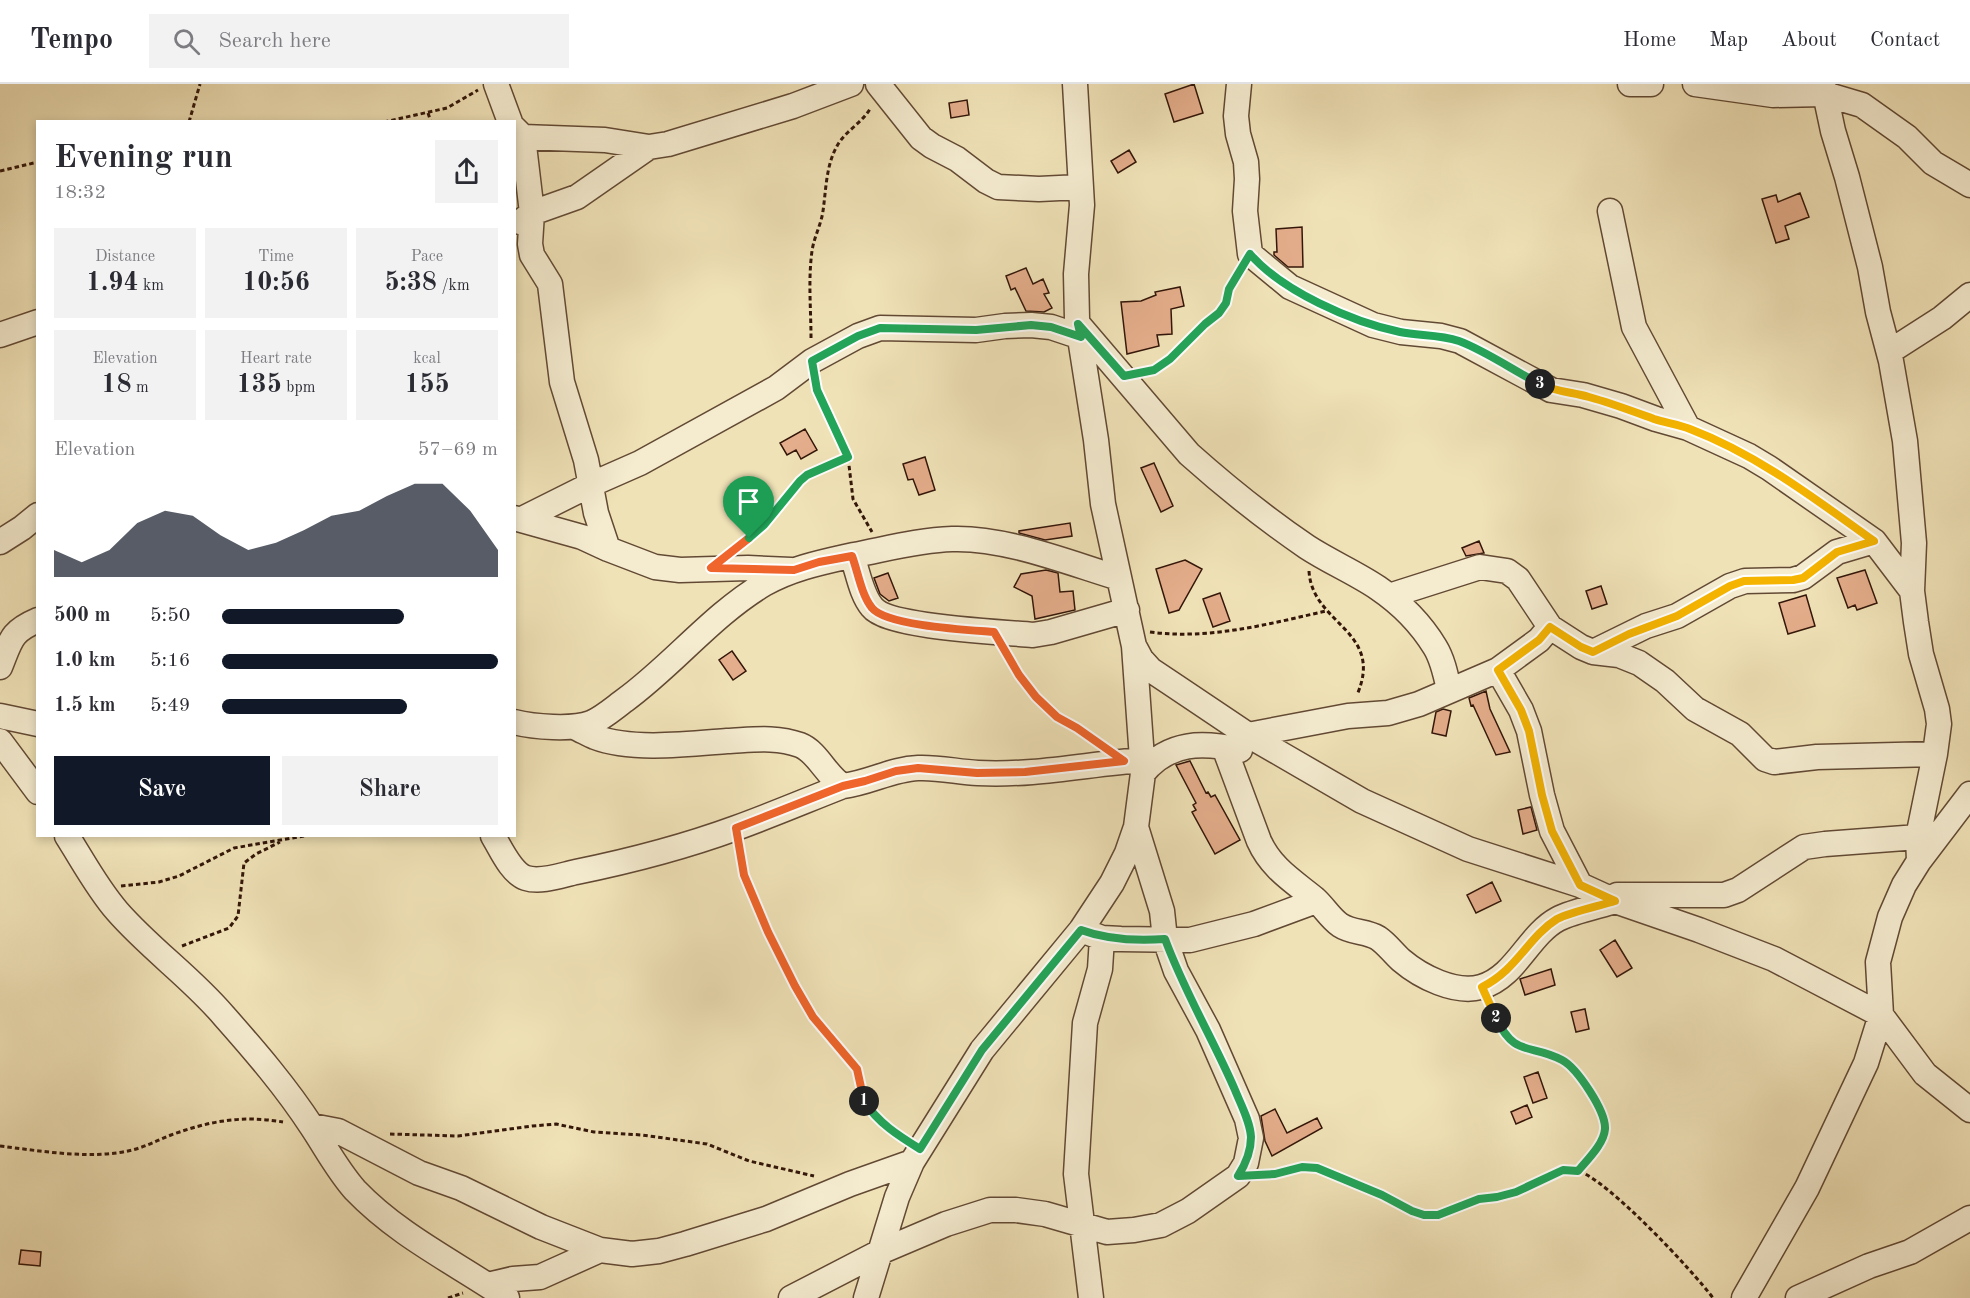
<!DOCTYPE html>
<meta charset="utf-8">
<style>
:root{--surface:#fff;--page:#f2f2f3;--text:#2b2b33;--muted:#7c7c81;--line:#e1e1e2;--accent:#111827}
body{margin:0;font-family:"Old Standard TT",serif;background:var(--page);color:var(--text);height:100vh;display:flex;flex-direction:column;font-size:22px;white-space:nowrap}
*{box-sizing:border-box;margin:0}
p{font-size:20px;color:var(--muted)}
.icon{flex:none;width:33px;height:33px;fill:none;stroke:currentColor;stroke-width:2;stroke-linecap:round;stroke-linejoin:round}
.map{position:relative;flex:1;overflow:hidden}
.side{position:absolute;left:36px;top:36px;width:480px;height:717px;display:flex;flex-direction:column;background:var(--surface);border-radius:0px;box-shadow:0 3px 9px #0003}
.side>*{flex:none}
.pin{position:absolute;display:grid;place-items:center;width:51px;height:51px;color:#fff;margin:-62px -26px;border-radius:50% 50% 50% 0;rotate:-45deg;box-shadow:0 0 6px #0007}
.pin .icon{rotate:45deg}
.km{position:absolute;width:30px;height:30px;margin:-15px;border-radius:50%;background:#222;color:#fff;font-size:16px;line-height:30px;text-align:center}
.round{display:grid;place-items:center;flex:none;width:63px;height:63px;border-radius:0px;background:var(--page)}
.summary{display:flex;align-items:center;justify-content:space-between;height:102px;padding:0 18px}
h1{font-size:33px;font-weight:600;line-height:45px}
.figures{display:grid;grid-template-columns:repeat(3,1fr);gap:9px;height:102px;padding:6px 18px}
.figures div{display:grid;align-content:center;border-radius:0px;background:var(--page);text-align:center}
.figures b{font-size:26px;font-weight:600}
.figures small{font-size:16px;font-weight:400}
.figures p{font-size:16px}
.chart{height:168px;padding:12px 18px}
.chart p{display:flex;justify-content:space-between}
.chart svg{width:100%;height:108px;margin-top:6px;fill:var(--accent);opacity:.7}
.button{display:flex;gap:12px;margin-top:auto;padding:12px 18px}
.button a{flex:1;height:69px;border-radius:0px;background:var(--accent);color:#fff;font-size:24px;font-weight:600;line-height:69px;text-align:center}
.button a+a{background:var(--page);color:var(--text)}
ul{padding:0 18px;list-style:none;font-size:20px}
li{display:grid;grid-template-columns:96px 72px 1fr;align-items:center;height:45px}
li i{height:15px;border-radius:8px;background:var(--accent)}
header{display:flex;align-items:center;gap:36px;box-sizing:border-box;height:84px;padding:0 30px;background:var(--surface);border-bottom:2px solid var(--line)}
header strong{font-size:28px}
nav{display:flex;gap:33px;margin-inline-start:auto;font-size:21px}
.search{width:420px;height:54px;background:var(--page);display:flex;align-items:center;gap:15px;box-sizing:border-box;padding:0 21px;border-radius:0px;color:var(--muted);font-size:22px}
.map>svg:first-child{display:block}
.building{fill:#e4ad8b;stroke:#331609;stroke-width:1.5}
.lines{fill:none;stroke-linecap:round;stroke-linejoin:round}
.minor-casing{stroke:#624934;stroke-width:27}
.path{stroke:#331609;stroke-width:3;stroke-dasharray:4.5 3;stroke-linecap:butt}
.minor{stroke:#f5ecd0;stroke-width:24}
.split-1-casing{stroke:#fff;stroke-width:12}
.split-2-casing{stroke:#fff;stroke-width:12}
.split-3-casing{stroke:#fff;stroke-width:12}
.split-4-casing{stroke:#fff;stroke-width:12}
.split-1{stroke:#f0652b;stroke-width:8}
.split-2{stroke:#22a559;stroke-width:8}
.split-3{stroke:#f5b400;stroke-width:8}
.split-4{stroke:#22a559;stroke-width:8}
</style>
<header>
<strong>Tempo</strong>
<div class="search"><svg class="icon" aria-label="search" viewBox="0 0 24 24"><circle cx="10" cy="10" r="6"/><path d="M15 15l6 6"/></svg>Search here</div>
<nav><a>Home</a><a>Map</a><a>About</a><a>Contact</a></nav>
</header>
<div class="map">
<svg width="1970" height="1214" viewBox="0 0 1970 1214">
<rect width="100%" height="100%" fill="#f0e2b7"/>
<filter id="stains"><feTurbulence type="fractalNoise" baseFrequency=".00333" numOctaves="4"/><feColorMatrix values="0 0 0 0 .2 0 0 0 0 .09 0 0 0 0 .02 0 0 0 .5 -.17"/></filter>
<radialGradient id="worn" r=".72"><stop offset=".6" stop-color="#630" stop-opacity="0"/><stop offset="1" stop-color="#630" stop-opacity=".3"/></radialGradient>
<path class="building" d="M1194,0L1203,29L1174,38L1165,10Z
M967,16L969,31L951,34L949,19Z
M1129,66L1136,78L1118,89L1111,77Z
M1800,109L1809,133L1785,142L1789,155L1776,159L1762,115L1776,111L1778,118Z
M1302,143L1303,183H1288L1274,171V168H1277L1276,145Z
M1026,184L1033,200L1043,195L1049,209L1044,210L1052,224L1044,228L1026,227L1015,204L1011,206L1006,192Z
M1180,203L1184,222L1171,225L1172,250L1157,251L1159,262L1127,270L1121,218L1141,217L1156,211L1155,208Z
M805,345L817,366L801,375L796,366L787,371L780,359Z
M925,373L935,406L919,411L913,395L908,396L903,380Z
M1154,379L1173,422L1161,428L1141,384Z
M1070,439L1072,452L1045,456L1019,449V447Z
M1479,457L1484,469L1466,472L1462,464Z
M1185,476L1202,485L1179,526L1169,529L1156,485Z
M1046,486L1058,489L1060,508L1073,507L1075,526L1035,535L1032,512L1014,503L1021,490Z
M1865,486L1877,519L1857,526L1855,521L1848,524L1837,494Z
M888,489L898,514L889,517L880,510L874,494Z
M1601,502L1607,520L1592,525L1586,507Z
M1220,509L1230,537L1213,543L1203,515Z
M1806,511L1815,542L1788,550L1779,519Z
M732,567L746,587L733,596L719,576Z
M1486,607L1490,625L1510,668L1496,671L1473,621L1471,622L1469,614Z
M1443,625L1451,627L1446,652L1432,649L1436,628Z
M1190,677L1206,709L1208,708L1211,713L1215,711L1240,756L1215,770L1192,728L1196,726L1193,721L1196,719L1176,681Z
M1531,723L1537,746L1523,750L1518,726Z
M1492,798L1501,817L1476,829L1467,811Z
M1615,856L1632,884L1617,893L1600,866Z
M1551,885L1555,901L1525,911L1520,895Z
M1585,925L1589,945L1576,948L1571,928Z
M1538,988L1547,1014L1533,1019L1524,993Z
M1527,1021L1532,1033L1516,1040L1511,1028Z
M1275,1025L1287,1049L1317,1034L1322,1044L1272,1072L1265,1057L1261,1032Z
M21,1166L41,1168L40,1182L19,1180Z"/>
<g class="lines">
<g class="minor-casing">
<path id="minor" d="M496,0L510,38
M878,0L921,54L932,62L957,75L986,97L998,103L1039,105L1080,103
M1075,0L1082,121L1076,190L1077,235L1096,356L1103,420L1134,562L1141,575L1151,586L1172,600L1248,651L1362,717L1468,765L1580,801L1615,817L1699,846L1774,875L1881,931L1925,990L1970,1026
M1239,0L1236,32L1238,50L1246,78L1247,95L1245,127L1250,170L1290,203L1373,241L1401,248L1441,252L1460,257L1551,306L1583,311L1621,322L1656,335L1688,344L1749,372L1769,384L1874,457L1912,507
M1630,0H1651
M1695,0L1773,11L1825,10L1862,21L1907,53L1933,79L1970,101
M1823,0L1833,47L1847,93L1870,183L1878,228L1891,277L1905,357L1914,459L1912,507L1916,538L1921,570L1937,625L1939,640L1935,670L1918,753L1919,777
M514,44L523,53L605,56L649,63L668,60L793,22L851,0
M523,53L532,129L530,160L532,171L550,200L562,298L586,376L596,429L608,465
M1610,127L1634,243L1688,344
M520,138L532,129L577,113L649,63
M1078,240L1189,370C1226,403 1266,435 1307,463C1330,478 1356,489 1378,504C1400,519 1421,540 1435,563C1443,576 1446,592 1449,606
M0,251L38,238
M1889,268L1942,234L1970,211
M514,434L582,453L608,465L655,483L680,486L748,484L791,486
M522,435L590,401L640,379L776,304L812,277L858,252L880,244L976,246L1005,242L1031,241L1051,243L1081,253
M0,458L22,444L38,431
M852,472C858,488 861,510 872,523C888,544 1004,548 1033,551L1051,548L1127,526
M1389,512L1480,483L1507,487L1518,495L1550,543L1581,563L1593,568L1619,571L1639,579L1665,597L1695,625L1740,650L1765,675L1774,678L1817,673L1935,670
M1593,568L1646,542L1677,532L1730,502L1745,497L1793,496L1803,493L1837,468L1874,457
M0,583C11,556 10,548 38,536
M1498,586L1521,626L1529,647L1542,711L1552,747L1580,801
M0,632L38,640
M514,638C534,643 572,646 591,639C603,634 614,624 625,616C673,581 712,531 764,500C792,484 823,478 854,471C886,465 919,456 952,455C1005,453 1069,479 1119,494
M574,643C581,646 588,650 595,653C631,667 689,660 727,657C751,656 776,652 800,661C818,668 826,692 843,702C869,699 892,685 918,684C938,683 958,688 978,689C1033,692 1088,680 1142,676
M1248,651L1348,632L1388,629L1419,620L1498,586L1539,556L1550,543
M0,657L38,708
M1224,663L1259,757C1271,784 1293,797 1315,815C1324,823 1330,834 1340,841C1352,849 1366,847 1378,854C1387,860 1393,869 1401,876C1421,893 1455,910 1481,903C1516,893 1528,851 1558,835C1571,828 1599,822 1615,817
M1143,689C1169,657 1203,658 1240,666
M67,752C83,777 97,804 117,827C150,865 192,894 224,932C255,967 286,1003 312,1043C326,1064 338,1087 355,1106C399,1152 456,1179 507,1214
M493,752C501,765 511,789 526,794C541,799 562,791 576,788C630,777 684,763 736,744C772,731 807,716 843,702
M1617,811H1724L1738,806L1804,763L1825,760L1918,753
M1089,849L1102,854L1121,855L1190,856L1254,840L1316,817
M312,1042L338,1047L419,1089L461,1104L541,1143L600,1166
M488,1201L513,1195L540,1193L600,1166L632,1170L659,1167L685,1160L766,1135L850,1100L912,1078
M791,1214L880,1168L946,1140L990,1126H1016L1045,1130L1107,1148L1134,1146L1161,1141L1188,1127L1238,1092L1246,1079L1251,1054L1247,1035L1208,946L1176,887L1165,855L1162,827L1136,743
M866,1214L897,1113L912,1078L982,966L1081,846L1112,799L1127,769L1136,743L1143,689L1134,562
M1091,1214L1076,1090L1085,939L1100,885L1102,854
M1744,1214L1807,1104L1866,979L1881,931L1878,878L1890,833L1904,801L1919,777L1970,710
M1798,1214L1869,1182L1910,1168L1970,1134"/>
</g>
<path class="path" d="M428,29L431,38
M189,38L200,0
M384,38L447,24L478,6
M0,87L38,78
M811,254C811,225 808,196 812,167C814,153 821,141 823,127C826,106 826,83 836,64C844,47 863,39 871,23
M1146,288L1154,286L1170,275L1205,240L1219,229L1226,219L1229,205L1240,186
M815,299L817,306L848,373L853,415L872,448
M736,465L764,441L800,397L807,391L847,374
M1309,487C1312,541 1385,546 1357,611
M1150,548C1209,556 1269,540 1326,527
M1006,568C1020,592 1034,614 1056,632C1068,642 1086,651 1100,661
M740,764L744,791L768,848L795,902L813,933L857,985L865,1018L877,1034L903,1055
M121,802L159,798L179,792L234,764L304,752
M182,862L229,844L238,832L244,779L256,770L280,758
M1490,921C1496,934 1502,951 1514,959C1525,967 1537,965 1549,969C1572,977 1605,1019 1605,1044C1604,1059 1587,1075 1578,1086
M390,1050L458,1052L532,1042L556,1040L594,1048L642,1051L707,1060L749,1077L814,1092
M0,1062C41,1067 92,1076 132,1066C145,1063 158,1056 171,1051C210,1037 241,1031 283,1038
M1261,1091C1279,1090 1296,1082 1314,1084C1332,1086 1369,1104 1386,1113C1397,1119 1410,1128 1423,1131C1443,1135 1460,1119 1479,1115C1491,1112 1502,1112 1514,1108C1531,1102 1546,1089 1564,1086C1567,1086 1574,1086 1578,1087C1607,1095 1693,1187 1713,1214
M448,1214L463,1209"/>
<use href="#minor" class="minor"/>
</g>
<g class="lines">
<g class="split-1-casing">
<path id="split-1" d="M749,454L711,484L794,486L819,478L852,472C858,488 861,510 872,524C887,542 969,546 994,548L1019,591L1036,613L1057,633L1077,644L1124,677L1025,688L977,689L918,684L896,687L865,697L843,702L736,744L744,791L768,848L795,902L813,933L857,985L864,1017"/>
</g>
<g class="split-2-casing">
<path id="split-2" d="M864,1017C878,1039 899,1052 920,1065L982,966L1081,846C1108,856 1136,857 1165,855C1184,907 1213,955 1235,1006C1241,1021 1250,1037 1251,1053C1251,1067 1245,1081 1238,1092L1275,1090L1302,1083L1317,1084L1382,1111L1412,1127L1424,1131H1438L1479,1115L1497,1113L1516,1108L1563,1086L1578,1087C1587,1076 1604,1060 1605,1045C1606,1027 1577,984 1562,976C1530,959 1515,974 1496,934"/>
</g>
<g class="split-3-casing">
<path id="split-3" d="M1496,934L1482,903C1517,886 1528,853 1557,835C1570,828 1599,822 1615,817L1580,801L1552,747L1542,711L1529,647L1521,626L1498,586L1539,556L1550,543L1581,563L1593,568L1629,550L1677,532L1730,502L1744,497L1793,496L1803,494L1837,468L1874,457C1815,415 1758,371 1690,345C1678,340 1666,339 1654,335C1632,327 1611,319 1589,313C1572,308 1556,308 1540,300"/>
</g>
<g class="split-4-casing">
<path id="split-4" d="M749,454L764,441L800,397L807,391L848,373L817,306L812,277L858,252L880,244L976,246L1031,241L1051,243L1081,253L1078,240L1124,292L1154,286L1170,275L1205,240L1219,229L1226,219L1229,205L1250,170C1282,207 1352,238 1400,248C1419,252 1439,250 1459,257C1486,267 1514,287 1540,300"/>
</g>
<use href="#split-1" class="split-1"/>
<use href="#split-2" class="split-2"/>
<use href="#split-3" class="split-3"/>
<use href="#split-4" class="split-4"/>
</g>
<rect width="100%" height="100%" filter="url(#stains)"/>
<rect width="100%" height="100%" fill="url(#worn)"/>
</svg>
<div class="pin" style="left:749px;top:454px;background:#1e9e55"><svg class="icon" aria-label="arrive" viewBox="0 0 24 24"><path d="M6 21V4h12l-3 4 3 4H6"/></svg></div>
<b class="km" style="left:864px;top:1017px">1</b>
<b class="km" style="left:1496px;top:934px">2</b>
<b class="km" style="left:1540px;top:300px">3</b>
<section class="side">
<div class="summary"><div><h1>Evening run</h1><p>18:32</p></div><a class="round"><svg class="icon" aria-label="share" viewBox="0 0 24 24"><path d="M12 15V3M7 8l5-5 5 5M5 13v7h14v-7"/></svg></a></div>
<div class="figures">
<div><p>Distance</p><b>1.94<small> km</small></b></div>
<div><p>Time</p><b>10:56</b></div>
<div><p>Pace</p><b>5:38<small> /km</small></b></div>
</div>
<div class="figures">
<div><p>Elevation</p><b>18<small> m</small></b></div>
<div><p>Heart rate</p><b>135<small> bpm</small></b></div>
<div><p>kcal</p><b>155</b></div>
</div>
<div class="chart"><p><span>Elevation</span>57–69 m</p>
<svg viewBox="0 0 160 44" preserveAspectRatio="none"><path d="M0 44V33L10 38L20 33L30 22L40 17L50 19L60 27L70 33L80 30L90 25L100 19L110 17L120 11L130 6L140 6L150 17L160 33V44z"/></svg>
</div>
<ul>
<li><b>500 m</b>5:50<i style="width:66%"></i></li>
<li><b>1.0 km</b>5:16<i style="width:100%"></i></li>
<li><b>1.5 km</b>5:49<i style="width:67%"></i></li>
</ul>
<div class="button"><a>Save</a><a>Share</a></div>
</section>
</div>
